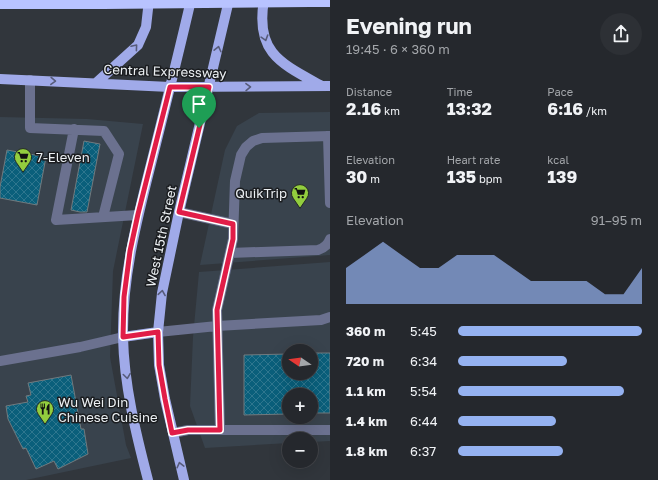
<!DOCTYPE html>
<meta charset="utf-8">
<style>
:root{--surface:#25282d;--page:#2d3035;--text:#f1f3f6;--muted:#a3a6aa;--line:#424449;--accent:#95b2f1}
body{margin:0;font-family:"Golos Text",sans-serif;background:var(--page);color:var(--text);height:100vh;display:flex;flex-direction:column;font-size:15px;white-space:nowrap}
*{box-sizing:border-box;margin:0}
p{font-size:13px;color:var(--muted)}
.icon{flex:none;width:22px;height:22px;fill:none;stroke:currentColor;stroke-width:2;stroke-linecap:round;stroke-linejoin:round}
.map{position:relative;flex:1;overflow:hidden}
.panel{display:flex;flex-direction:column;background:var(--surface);width:328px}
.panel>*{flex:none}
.needle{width:26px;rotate:283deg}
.buttons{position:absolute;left:282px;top:344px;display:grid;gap:8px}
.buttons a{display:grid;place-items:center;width:36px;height:36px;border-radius:50%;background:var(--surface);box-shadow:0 4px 16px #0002,0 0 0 1px var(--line);font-size:20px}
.pin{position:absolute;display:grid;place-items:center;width:34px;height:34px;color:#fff;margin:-41px -17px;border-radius:50% 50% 50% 0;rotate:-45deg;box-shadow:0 0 4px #0007}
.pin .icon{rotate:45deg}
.round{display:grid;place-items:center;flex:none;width:42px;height:42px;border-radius:21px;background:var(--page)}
.overview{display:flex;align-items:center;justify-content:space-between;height:68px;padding:0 16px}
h1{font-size:22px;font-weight:700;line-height:30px}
.figures{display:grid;grid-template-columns:repeat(3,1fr);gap:6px;height:68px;padding:4px 16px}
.figures div{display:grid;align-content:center}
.figures b{font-size:17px;font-weight:700}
.figures small{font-size:11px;font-weight:400}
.figures p{font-size:11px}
.chart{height:112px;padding:8px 16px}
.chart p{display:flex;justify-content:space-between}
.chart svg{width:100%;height:72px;margin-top:4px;fill:var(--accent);opacity:.7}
ul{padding:0 16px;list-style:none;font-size:13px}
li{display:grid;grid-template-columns:64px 48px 1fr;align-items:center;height:30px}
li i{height:10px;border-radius:5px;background:var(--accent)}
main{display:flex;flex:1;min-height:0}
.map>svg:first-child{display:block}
.built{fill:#39434d;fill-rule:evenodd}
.building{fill:url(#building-cross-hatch);stroke:#717a7e}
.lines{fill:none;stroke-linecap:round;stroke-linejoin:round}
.minor{stroke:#6b718f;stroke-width:10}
.major{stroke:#a0aae9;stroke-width:10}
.highway{stroke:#b8c3ff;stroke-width:12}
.highway-bridge{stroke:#b8c3ff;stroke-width:12}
.oneway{stroke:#575c7a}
.route-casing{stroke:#fff;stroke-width:8}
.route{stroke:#e11d48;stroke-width:5}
.labels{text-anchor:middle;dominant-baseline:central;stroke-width:3;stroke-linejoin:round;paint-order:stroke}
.street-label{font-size:13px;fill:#ecf0f3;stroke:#1b1d20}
.poi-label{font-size:13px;fill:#ecf0f3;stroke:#1b1d20;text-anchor:start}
</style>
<main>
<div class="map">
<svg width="330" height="480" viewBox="0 0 330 480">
<defs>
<pattern id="building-cross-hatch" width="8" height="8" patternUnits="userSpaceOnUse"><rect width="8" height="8" fill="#0a5f7b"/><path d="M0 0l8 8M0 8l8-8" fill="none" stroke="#2e768e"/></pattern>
</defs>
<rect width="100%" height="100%" fill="#31363c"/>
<path class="built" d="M330,112V255L200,265L225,150L237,126L259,113Z
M0,117L87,119L143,124L113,271L110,357L126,445L131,458L26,480H0Z
M330,262V441L311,442V439H289V443L205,448L190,406L193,337L199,272ZM289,351H311V373H289ZM289,395H311V417H289Z"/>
<path class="building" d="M84,141L100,144L87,212H80L71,210Z
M7,150L46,157L37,205L0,198V187Z
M311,353H330V413H311V395H289V414L244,415V355L289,354V373H311Z
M71,375L81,429H84L88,454L58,469L54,461L36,469L26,448L23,449L8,419L6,406L28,402L26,396L31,395L28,383Z"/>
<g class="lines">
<path class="minor" d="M30,80V128L104,131L119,154L103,217
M74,129L56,220L138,215
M328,136L330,203
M179,212L233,224
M230,253L318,250C324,248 328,245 330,239
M158,332L217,326L321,320L330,317
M0,361L80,347L123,337
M220,430L217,310L233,239L235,181L241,155L246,147L253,141L262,138L330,136
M173,433L188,430H330"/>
<path class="major" d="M264,0C255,52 280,63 320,85
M0,79L170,87L330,86
M96,83L138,45L146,27L149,0
M123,337L158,332
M148,480C136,434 124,385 123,337C122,275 138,216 153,156C166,104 179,52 191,0
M184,480L165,399L159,365L158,332L162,293L179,212L229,0"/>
<path class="highway" d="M310,1H330
M0,3H103"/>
<path class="highway-bridge" d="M103,3L310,1"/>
</g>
<defs><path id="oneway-chevron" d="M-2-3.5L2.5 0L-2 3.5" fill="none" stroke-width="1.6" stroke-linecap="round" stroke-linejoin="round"/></defs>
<g class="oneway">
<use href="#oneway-chevron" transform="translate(265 38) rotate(73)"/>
<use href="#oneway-chevron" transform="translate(135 47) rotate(-50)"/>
<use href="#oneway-chevron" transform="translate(218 49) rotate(-77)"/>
<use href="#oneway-chevron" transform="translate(53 81) rotate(2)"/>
<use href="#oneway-chevron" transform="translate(248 87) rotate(-1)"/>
<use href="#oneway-chevron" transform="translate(162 293) rotate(-81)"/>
<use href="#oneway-chevron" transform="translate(127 376) rotate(82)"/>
<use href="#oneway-chevron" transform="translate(180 465) rotate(-104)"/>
</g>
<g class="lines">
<g class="route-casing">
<path id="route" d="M170,87H209L179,212L233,224V239L217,310L220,430H188L172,433L165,399L159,365L158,332L123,337L124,297L130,251L138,214Z"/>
</g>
<use href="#route" class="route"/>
</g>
<defs>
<g id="supermarket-pin" transform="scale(0.9)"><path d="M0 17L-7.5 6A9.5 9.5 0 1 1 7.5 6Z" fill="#92cd3e" stroke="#1b1d20"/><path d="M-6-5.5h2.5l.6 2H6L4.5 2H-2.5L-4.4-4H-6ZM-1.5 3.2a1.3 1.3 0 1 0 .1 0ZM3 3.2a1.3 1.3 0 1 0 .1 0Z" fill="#111"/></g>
<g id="restaurant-pin" transform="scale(0.9)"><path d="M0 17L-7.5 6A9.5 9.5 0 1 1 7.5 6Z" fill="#92cd3e" stroke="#1b1d20"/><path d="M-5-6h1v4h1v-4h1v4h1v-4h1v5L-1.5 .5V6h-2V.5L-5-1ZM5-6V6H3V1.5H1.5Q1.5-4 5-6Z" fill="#111"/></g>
</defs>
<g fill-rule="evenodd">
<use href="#supermarket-pin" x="23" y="157"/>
<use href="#supermarket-pin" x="300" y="193"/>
<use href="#restaurant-pin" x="45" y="409"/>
</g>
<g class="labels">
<g class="street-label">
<text transform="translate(165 71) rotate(2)">Central Expressway</text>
<text transform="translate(161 236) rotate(-78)">West 15th Street</text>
</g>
<g class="poi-label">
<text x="36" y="157">7-Eleven</text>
<text x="287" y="193" text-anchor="end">QuikTrip</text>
<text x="58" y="402">Wu Wei Din<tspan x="58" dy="15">Chinese Cuisine</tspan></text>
</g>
</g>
</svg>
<div class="buttons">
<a><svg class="needle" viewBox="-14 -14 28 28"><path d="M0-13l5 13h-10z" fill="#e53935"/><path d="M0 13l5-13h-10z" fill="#a3a6aa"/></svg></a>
<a>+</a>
<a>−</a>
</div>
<div class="pin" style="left:199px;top:128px;background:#1e9e55"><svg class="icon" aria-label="arrive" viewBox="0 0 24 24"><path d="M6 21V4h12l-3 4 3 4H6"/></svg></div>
</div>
<section class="panel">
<div class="overview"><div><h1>Evening run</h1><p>19:45 · 6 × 360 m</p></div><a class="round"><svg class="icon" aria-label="share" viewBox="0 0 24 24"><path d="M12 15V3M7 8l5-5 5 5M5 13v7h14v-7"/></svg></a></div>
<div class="figures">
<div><p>Distance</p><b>2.16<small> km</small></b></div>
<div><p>Time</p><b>13:32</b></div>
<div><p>Pace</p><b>6:16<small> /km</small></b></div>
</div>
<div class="figures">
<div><p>Elevation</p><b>30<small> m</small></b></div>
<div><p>Heart rate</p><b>135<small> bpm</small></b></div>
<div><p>kcal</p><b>139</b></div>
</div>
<div class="chart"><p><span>Elevation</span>91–95 m</p>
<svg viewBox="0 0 160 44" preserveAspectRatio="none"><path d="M0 44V22L10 14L20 6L30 14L40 22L50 22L60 14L70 14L80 14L90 22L100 30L110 30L120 30L130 30L140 38L150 38L160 22V44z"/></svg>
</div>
<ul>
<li><b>360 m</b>5:45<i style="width:100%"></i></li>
<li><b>720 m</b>6:34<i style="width:59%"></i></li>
<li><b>1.1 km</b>5:54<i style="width:90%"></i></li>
<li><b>1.4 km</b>6:44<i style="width:53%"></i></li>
<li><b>1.8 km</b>6:37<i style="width:57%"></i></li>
</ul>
</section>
</main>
